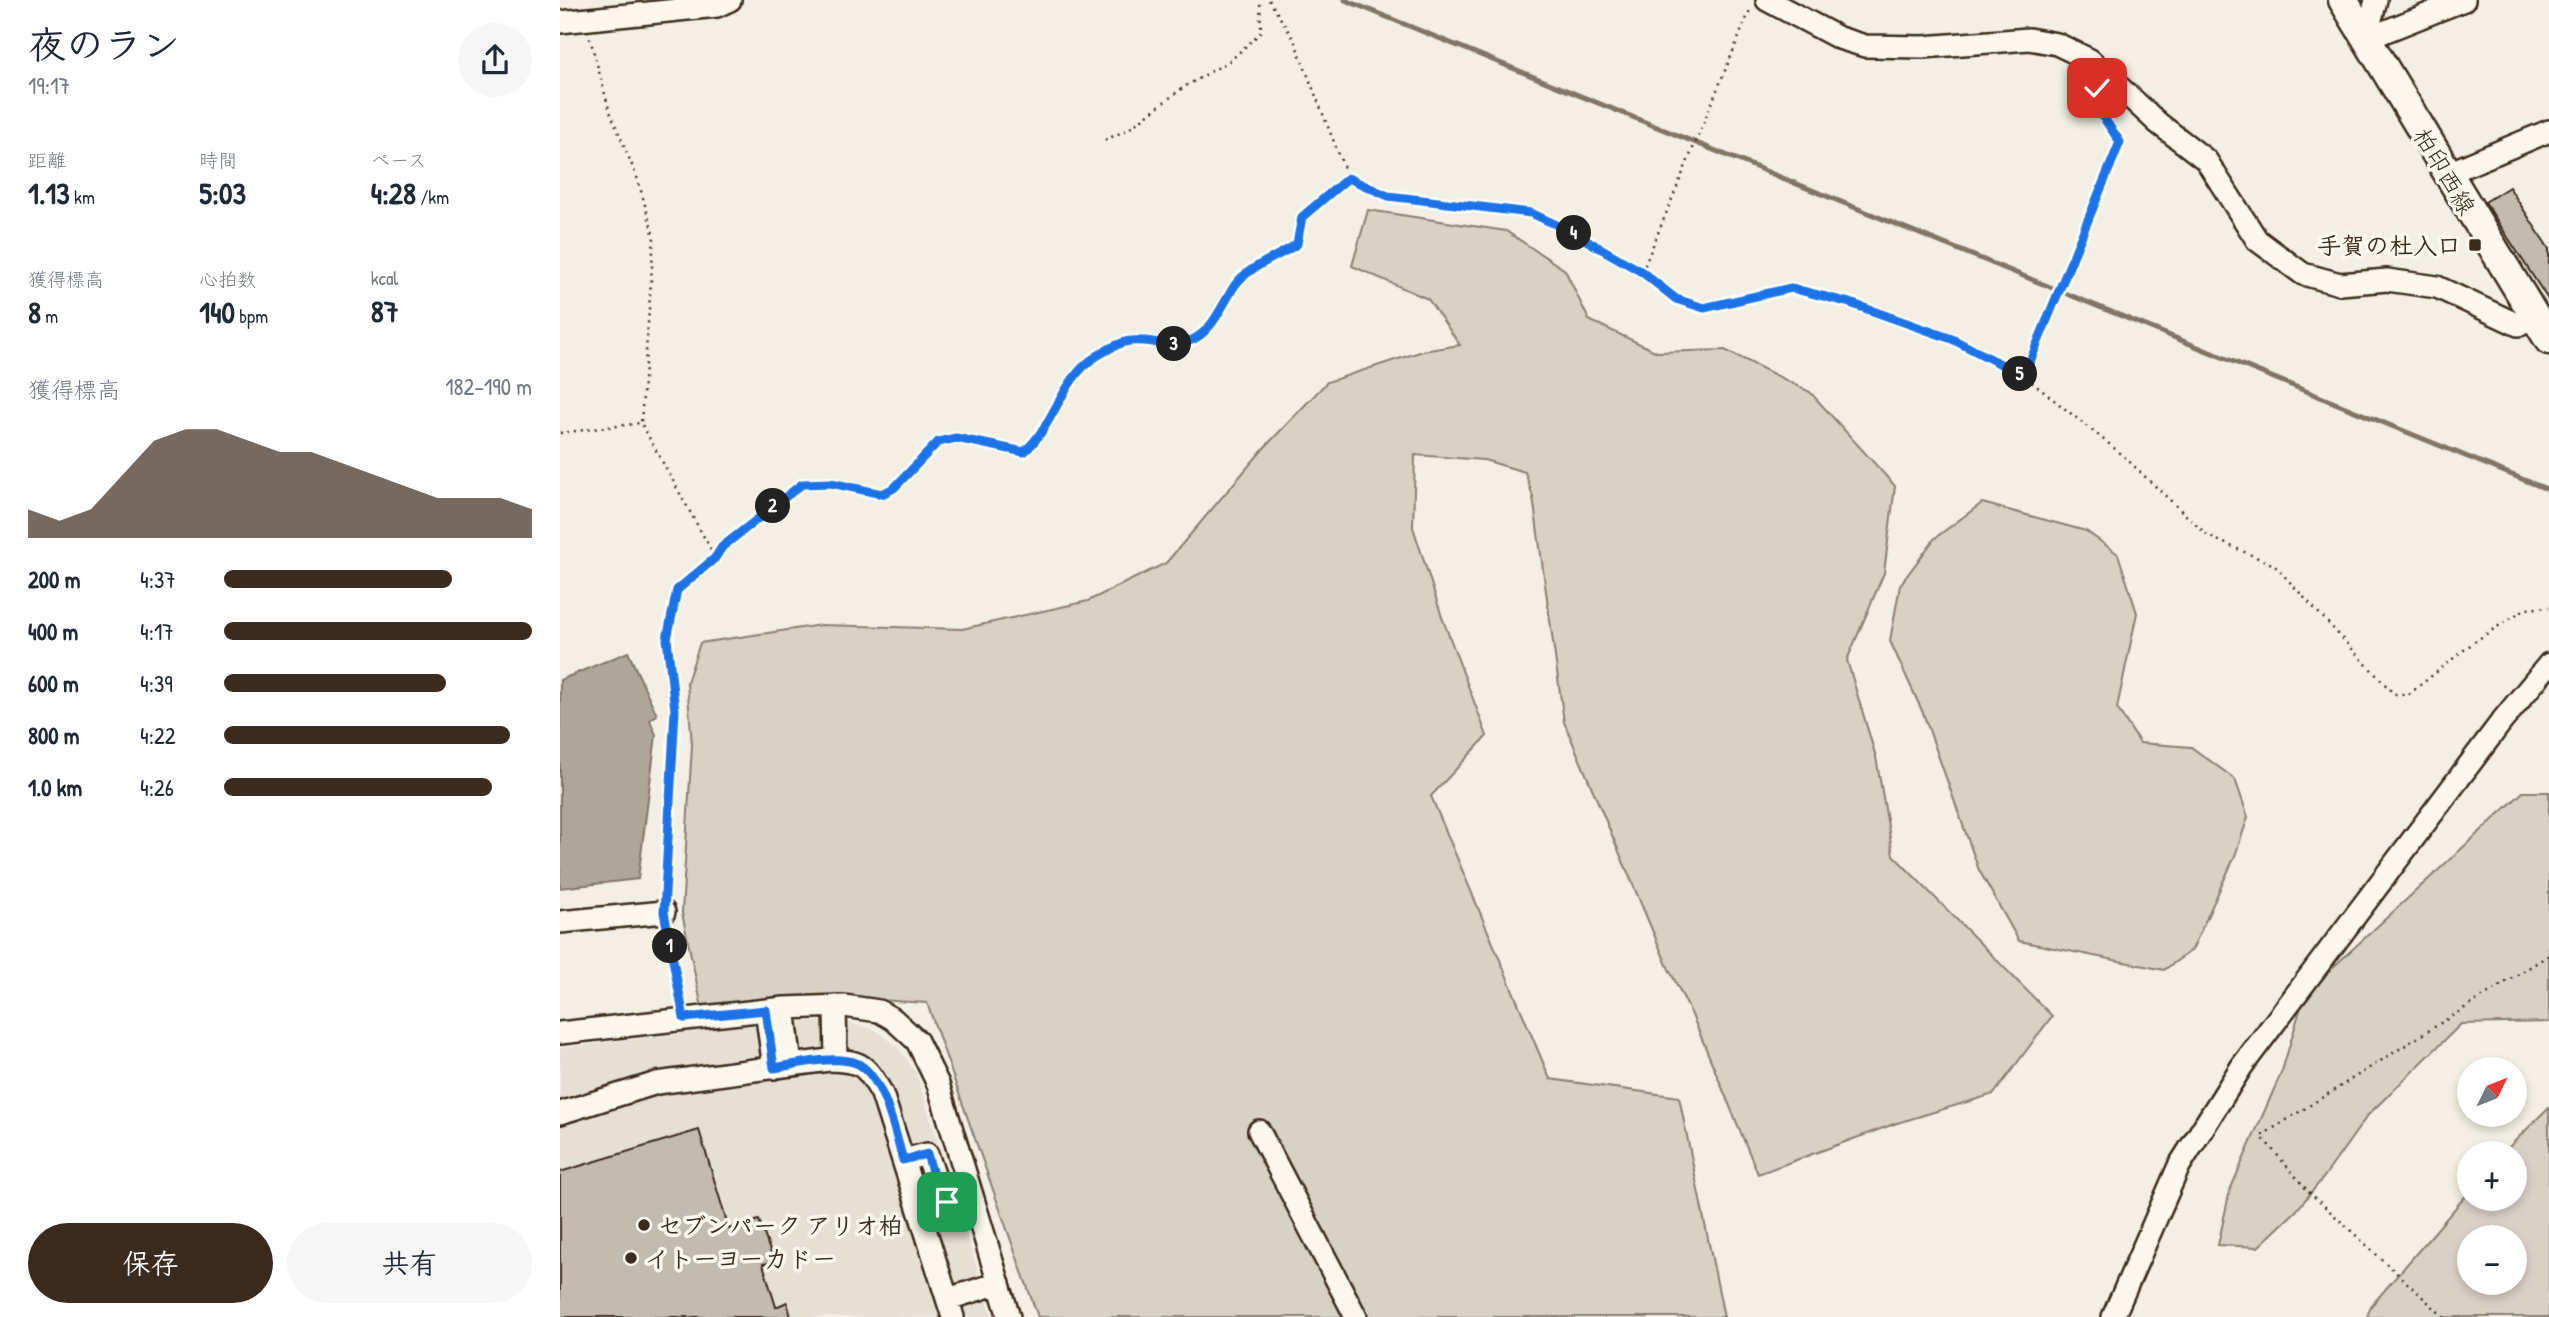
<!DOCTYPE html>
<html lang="ja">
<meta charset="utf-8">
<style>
:root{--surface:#fff;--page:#f6f6f7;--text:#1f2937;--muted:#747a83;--accent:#3b2a1e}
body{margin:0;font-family:"Patrick Hand","Klee One",sans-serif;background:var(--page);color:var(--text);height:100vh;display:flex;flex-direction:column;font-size:26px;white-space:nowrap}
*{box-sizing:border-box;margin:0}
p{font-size:23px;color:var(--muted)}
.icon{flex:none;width:38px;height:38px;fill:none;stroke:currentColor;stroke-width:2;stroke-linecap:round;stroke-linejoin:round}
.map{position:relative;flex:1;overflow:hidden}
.drawer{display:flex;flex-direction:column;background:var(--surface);width:560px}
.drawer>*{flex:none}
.needle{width:46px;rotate:47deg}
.tools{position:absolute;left:1897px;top:1057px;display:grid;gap:14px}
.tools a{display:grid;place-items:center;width:70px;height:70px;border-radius:50%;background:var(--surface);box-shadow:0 4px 10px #0003;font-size:35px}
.pin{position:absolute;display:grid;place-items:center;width:60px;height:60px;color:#fff;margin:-30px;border-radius:14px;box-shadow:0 4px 10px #0006}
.km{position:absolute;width:35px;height:35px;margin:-18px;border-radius:50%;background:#222;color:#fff;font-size:19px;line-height:35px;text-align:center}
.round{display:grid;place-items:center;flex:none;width:74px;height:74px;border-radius:37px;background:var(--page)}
.summary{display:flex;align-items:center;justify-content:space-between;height:119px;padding:0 28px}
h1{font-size:38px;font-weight:700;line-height:52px}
.stats{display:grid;grid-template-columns:repeat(3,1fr);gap:10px;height:119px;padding:7px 28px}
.stats div{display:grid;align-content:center}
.stats b{font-size:30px;font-weight:700}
.stats small{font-size:19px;font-weight:400}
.stats p{font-size:19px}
.chart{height:196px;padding:14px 28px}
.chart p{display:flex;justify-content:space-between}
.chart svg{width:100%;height:126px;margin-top:7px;fill:var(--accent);opacity:.7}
.button{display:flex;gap:14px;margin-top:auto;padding:14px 28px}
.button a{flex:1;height:80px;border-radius:42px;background:var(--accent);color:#fff;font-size:28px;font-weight:700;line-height:80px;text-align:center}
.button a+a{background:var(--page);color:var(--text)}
ul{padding:0 28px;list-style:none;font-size:23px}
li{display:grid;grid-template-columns:112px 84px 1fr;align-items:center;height:52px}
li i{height:18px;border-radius:9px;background:var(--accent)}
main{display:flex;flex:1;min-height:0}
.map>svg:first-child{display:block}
.built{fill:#e5dfd4}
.green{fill:#d8d1c6;stroke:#8a7e72;stroke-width:2;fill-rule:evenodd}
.water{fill:#afa69a;stroke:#817468;stroke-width:2}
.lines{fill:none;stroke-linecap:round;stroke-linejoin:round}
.stream{stroke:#817468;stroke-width:5}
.building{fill:#c3bbb0;stroke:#3b2a1e;stroke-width:2}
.minor-casing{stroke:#3b2a1e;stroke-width:26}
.major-casing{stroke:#3b2a1e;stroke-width:33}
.path{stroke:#3b2a1e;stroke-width:2.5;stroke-dasharray:2 5;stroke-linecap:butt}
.minor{stroke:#fbf7ec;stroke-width:21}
.major{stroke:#fbf7ec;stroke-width:28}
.route-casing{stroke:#fff;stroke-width:14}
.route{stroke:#1a73e8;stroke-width:9}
.poi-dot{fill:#3b2a1e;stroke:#fbf7ec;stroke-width:2.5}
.labels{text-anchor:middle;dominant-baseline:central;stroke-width:7;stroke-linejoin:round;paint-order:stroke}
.street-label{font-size:24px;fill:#3b2a1e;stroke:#fbf7ec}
.poi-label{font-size:24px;font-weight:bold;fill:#3b2a1e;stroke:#fbf7ec;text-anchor:start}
</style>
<main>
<section class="drawer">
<div class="summary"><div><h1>夜のラン</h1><p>19:17</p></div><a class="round"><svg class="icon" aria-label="share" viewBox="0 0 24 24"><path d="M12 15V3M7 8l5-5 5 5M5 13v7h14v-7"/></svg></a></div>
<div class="stats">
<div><p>距離</p><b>1.13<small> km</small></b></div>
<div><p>時間</p><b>5:03</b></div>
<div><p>ペース</p><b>4:28<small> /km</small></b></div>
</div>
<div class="stats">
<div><p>獲得標高</p><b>8<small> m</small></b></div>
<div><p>心拍数</p><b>140<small> bpm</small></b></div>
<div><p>kcal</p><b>87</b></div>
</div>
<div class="chart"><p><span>獲得標高</span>182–190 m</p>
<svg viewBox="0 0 160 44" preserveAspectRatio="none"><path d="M0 44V34L10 38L20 34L30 22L40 10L50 6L60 6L70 10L80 14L90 14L100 18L110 22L120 26L130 30L140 30L150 30L160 34V44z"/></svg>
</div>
<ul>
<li><b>200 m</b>4:37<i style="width:74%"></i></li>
<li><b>400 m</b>4:17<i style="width:100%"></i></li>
<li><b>600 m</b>4:39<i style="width:72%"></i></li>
<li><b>800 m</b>4:22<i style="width:93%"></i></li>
<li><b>1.0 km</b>4:26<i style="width:87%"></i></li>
</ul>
<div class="button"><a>保存</a><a>共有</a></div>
</section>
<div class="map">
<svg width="1989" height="1317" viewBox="0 0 1989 1317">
<rect width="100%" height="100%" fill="#f3efe4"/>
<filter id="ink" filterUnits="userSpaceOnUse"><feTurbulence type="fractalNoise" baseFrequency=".0143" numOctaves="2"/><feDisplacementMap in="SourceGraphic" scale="14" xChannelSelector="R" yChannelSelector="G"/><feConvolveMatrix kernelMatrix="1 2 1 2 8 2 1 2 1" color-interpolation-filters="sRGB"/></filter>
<g filter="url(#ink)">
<path class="built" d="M280,1021L316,1030L338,1047L356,1073L432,1317H0V1048L203,1023Z"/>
<path class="green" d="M808,210L946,231L1005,270L1029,320L1097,352L1165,350L1250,392L1335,486L1324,573L1287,660L1316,757L1333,855L1492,1016L1434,1094L1334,1124L1198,1174L1132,1015L1107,965L1004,722L973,497L965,472L924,460L855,455L853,527L882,617L927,736L871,796L990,1079L1119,1097L1164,1317H478L367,1003L268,997L142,1008L122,913L132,745L127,682L140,643L261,625L402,629L528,601L606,563L704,448L767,382L863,351L900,345L868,299L792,266Z
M1422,503L1526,531L1558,554L1577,613L1557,708L1580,743L1631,747L1675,779L1688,817L1675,856L1632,950L1604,970L1459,941L1419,870L1363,713L1330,641L1340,585L1375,538Z
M1963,792H1989V1022L1901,1024L1808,1115L1764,1177L1736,1211L1698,1247L1658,1245L1670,1190L1722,1071L1745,993Z
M1989,1107V1317H1807L1811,1306L1909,1192V1199H1955V1153H1943ZM1909,1237H1955V1283H1909Z"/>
<path class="water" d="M68,652L97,715L90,720L96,735L78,879L0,888V680Z"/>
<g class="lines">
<path class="stream" d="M785,0L1989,490"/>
</g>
<path class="building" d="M1949,187L1989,249V301L1925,202Z
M139,1130L169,1229L199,1220L214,1262L203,1264L216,1307L227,1302L231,1317H0V1172Z"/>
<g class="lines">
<g class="minor-casing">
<path id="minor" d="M1207,0L1279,38L1305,46L1363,47L1469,39L1497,44L1530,60L1598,123L1646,160L1697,240L1743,274L1780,284L1827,280L1877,287L1958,325L1974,316
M0,22L157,6L170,0
M1806,39L1904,0
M1806,39L1816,0
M1886,174L1989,131
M0,922L104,912
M275,1006L276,1060
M224,1008L231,1065
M206,1010L214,1068
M0,1033L224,1008L284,1006L319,1011L333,1019L357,1041L378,1084L449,1317
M0,1113L97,1083L269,1060C302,1061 306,1065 322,1094L393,1317
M699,1131L796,1317
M343,1160L367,1154L383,1201L411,1193
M388,1299L439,1283
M1553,1317L1619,1166L1682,1066L1942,721L1989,664"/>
</g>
<g class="major-casing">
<path id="major" d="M1783,0L1989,340"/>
</g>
<path class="path" d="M709,0L734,40L788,178L828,196L971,213L1012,232L1082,272L1116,299L1144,308L1231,288L1290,303L1393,339L1464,376L1559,452L1648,536L1714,565L1834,694H1849L1914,642L1965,609L1989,607
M30,38L49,109L78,180L94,237L81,423
M545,140L569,129L624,87L671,60L701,32L700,0
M1082,272L1190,10
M1464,376L1560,142L1537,108V90
M0,433L81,423L155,557
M105,894L115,710L107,640L117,590L155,558L161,547L242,484L271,483L322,494C345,482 359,452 378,442C396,432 444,448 464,452C495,425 501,378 537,356C545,351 561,341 571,341C591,339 608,348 629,341C652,334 663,303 675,285C689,266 718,257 737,244L742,217L788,178
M107,932L121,1001
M1884,1317L1748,1191L1701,1136L1989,955"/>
<use href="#minor" class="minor"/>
<use href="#major" class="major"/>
</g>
</g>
<g class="lines" filter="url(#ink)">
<g class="route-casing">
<path id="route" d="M387,1202L380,1199L367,1154L343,1160C335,1133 322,1065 289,1061C265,1057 238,1064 214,1068L206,1010L124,1018L104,912L115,710L107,639L117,590L155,558L162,547L242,484L271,483L322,494L334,488L378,442L396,438L464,452C495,425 501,378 537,356C545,351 561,341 571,341C591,339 608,348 629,341C652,334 663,303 675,285C689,266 718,257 737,244L742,217L788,178L828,196L971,213L1012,232L1082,272L1116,299L1144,308L1231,288L1290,303L1392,339L1464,376L1560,142L1537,108V88"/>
</g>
<use href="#route" class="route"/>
</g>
<g class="poi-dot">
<rect x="1908" y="238" width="14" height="14" rx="3.5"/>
<circle cx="84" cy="1225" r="7"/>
<circle cx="71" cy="1258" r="7"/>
</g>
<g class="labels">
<g class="street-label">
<text transform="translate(1885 171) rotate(59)">柏印西線</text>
</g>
<g class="poi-label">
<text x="1901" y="245" text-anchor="end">手賀の杜入口</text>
<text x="98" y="1225">セブンパーク アリオ柏</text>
<text x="85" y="1258">イトーヨーカドー</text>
</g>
</g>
</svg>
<div class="tools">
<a><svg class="needle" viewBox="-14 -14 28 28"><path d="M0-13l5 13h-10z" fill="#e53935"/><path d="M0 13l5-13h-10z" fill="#747a83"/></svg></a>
<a>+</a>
<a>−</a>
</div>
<div class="pin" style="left:387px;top:1202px;background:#1e9e55"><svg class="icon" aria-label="arrive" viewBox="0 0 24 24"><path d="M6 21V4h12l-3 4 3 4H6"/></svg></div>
<div class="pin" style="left:1537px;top:88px;background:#d93025"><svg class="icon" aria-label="check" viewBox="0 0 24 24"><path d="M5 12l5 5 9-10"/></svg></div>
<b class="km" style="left:110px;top:946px">1</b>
<b class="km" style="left:213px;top:506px">2</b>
<b class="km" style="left:614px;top:344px">3</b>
<b class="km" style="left:1014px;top:233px">4</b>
<b class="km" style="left:1460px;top:374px">5</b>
</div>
</main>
